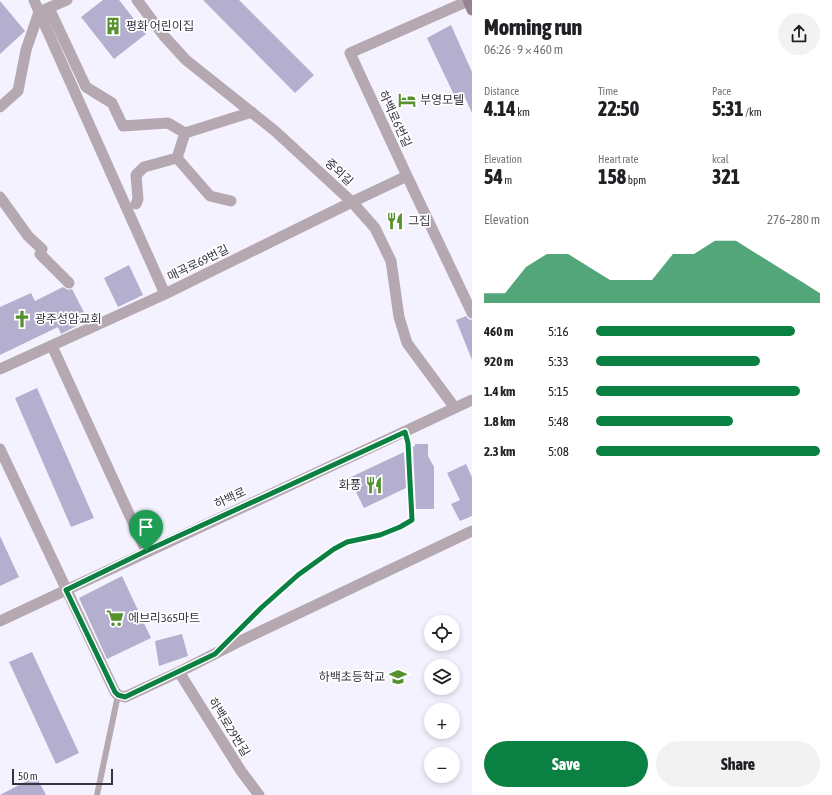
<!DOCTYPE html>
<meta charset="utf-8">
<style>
:root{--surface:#fff;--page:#f2f2f2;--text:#202124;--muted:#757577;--accent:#0b8043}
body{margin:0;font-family:"Asap Condensed","Noto Sans KR",sans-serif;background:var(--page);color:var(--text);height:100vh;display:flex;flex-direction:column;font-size:15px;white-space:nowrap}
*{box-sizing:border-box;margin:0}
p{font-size:13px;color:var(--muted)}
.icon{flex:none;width:22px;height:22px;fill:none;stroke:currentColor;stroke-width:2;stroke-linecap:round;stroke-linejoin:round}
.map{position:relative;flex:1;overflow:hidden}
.details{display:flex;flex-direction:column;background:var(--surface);width:360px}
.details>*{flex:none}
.buttons{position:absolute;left:424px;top:615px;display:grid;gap:8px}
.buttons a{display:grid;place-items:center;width:36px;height:36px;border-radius:50%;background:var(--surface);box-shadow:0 2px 6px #0003;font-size:20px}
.scale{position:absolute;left:12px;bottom:10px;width:101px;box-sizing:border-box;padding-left:4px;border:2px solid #363340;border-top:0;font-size:11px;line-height:14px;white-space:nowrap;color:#363340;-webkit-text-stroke:3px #fff;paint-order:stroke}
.pin{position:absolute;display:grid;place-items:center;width:34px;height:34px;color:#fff;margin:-41px -17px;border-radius:50% 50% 50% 0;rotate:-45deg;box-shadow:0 0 4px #0007}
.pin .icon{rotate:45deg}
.round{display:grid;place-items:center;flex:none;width:42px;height:42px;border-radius:21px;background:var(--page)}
.overview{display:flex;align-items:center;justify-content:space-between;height:68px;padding:0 12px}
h1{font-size:22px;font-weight:800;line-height:30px}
.figures{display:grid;grid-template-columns:repeat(3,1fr);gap:6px;height:68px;padding:4px 12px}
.figures div{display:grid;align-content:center}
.figures b{font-size:20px;font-weight:800}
.figures small{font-size:11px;font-weight:400}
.figures p{font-size:11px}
.chart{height:112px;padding:8px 12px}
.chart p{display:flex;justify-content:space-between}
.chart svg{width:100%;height:72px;margin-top:4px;fill:var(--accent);opacity:.7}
.primary-button{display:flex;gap:8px;margin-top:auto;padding:8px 12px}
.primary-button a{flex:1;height:46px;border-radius:24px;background:var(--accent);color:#fff;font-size:16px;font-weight:800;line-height:46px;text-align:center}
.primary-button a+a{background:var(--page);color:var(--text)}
ul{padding:0 12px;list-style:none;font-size:13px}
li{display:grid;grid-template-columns:64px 48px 1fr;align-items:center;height:30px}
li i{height:10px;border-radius:5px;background:var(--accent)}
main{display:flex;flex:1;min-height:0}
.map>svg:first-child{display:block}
.building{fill:#b4afce}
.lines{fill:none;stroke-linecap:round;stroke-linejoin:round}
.service{stroke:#b6a8b1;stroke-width:6}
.minor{stroke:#b6a8b1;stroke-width:11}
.secondary{stroke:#988491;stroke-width:11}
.route-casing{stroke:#fff;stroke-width:8}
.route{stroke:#0b8043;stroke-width:5}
.labels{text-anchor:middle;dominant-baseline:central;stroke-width:3.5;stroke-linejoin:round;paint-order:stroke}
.poi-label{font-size:12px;fill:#363340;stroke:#fff;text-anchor:start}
.street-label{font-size:12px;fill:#363340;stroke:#fff}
</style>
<main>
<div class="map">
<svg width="472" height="795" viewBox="0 0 472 795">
<rect width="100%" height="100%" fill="#f4f2ff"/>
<path class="building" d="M103,0H119L146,34L114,59L81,17Z
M203,0H239L314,75L295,93Z
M0,1L25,31L0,54Z
M451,25L472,72V113L463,93L455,97L427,38Z
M129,265L143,295L118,307L104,278Z
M63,287L68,290L72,289L88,320L61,334L58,327L0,355V307L31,293L35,301Z
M466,316L468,319L472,320V360L456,320Z
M37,388L94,518L71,527L15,398Z
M415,444H428V456L434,467V509H416L413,447L415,446Z
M404,452L406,488L364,508L349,478Z
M466,464L472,477V516L460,521L451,504L460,500L447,473Z
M0,536L19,577L0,586Z
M122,576L151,638L107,659L79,598Z
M182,634L188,656L159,666L155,641Z
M32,652L79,753L56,764L9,662Z
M36,776L46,795H0Z"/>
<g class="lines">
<path class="service" d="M223,646L261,608L298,575L334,549L347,542L380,535L400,527L412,520L408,443L405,432
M97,795L118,695"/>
<path class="minor" d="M34,0L39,12L67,0
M137,0L164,36L186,60L275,131L352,202L375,228L391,261L399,317L407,343L455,408
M468,1L350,53L407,176L472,313
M49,8L86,87L112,103L123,126L168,123L185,133
M39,12L165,294
M0,107L18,91L26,50L39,12
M0,197L28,236L42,249L40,254L69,283
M231,201L210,196L177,158L185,133L252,112
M136,204L138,199L136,175L144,167L177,158
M52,346L146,551
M0,369L165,294L352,202L407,176
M0,449L115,692L118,695L125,697L179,672L236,643L472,531
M0,621L472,400
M179,672L241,771L259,795"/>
<path class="secondary" d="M468,0L472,10"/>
</g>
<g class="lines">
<g class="route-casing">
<path id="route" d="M405,432L408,443L412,520L400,527L380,535L347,542L334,549L298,575L261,608L215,654L125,697L118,695L115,692L66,590L146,551Z"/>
</g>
<use href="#route" class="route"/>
</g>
<defs>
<g id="building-bare" transform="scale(1.38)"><path d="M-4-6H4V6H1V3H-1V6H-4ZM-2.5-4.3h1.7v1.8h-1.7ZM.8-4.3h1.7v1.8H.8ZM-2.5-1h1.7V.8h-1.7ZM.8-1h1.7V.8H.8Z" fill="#56912f" stroke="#fff" stroke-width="2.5" paint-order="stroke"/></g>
<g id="hotel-bare" transform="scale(1.38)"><path d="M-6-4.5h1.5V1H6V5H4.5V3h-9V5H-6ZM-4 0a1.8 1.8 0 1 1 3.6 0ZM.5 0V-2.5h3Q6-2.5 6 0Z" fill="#56912f" stroke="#fff" stroke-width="2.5" paint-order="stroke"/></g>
<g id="restaurant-bare" transform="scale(1.38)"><path d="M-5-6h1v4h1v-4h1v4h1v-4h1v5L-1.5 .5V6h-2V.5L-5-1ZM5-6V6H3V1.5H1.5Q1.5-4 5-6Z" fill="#56912f" stroke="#fff" stroke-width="2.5" paint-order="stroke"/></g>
<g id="church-bare" transform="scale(1.38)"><path d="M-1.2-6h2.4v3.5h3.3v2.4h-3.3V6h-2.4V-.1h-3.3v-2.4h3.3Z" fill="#56912f" stroke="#fff" stroke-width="2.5" paint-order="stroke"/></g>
<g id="supermarket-bare" transform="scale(1.38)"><path d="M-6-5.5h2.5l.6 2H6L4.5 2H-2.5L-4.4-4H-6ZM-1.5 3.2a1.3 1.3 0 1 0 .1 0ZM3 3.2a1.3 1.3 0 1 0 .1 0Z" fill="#56912f" stroke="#fff" stroke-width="2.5" paint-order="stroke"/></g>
<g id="school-bare" transform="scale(1.38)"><path d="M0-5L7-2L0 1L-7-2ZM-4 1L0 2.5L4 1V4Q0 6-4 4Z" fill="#56912f" stroke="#fff" stroke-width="2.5" paint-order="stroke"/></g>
</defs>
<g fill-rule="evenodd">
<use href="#building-bare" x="113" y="26"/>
<use href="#hotel-bare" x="407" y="100"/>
<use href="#restaurant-bare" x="395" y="221"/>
<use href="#church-bare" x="22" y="319"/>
<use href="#restaurant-bare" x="374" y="485"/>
<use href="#supermarket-bare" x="115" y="618"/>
<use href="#school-bare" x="398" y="677"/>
</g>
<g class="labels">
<g class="poi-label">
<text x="126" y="26">평화 어린이집</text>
<text x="420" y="100">부영모텔</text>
<text x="408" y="221">그집</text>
<text x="35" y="319">광주성암교회</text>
<text x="361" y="485" text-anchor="end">화풍</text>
<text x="128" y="618">에브리365마트</text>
<text x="385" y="677" text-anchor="end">하백초등학교</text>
</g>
<g class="street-label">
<text transform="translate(395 119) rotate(65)">하백로6번길</text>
<text transform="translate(339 172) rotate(43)">중외길</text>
<text transform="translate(198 263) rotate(-26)">매곡로69번길</text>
<text transform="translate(230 498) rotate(-25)">하백로</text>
<text transform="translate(229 727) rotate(58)">하백로29번길</text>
</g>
</g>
</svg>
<div class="buttons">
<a><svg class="icon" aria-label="locate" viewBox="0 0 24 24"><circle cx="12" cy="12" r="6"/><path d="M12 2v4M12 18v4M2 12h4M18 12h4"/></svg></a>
<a><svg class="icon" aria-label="layers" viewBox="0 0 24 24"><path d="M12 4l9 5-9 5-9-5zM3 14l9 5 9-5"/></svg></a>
<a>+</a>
<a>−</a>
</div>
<div class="scale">50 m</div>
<div class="pin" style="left:146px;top:551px;background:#1e9e55"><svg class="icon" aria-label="arrive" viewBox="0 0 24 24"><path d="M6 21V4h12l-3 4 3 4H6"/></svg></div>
</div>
<section class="details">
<div class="overview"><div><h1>Morning run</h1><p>06:26 · 9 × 460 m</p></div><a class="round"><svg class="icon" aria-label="share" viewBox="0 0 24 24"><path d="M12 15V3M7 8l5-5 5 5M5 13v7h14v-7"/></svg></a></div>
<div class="figures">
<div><p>Distance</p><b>4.14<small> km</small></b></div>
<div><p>Time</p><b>22:50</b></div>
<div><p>Pace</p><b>5:31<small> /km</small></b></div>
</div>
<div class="figures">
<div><p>Elevation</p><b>54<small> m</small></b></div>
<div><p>Heart rate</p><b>158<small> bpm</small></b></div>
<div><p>kcal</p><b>321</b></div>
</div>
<div class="chart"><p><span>Elevation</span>276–280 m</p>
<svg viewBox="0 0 160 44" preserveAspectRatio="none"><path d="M0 44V38L10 38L20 22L30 14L40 14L50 22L60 30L70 30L80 30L90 14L100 14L110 6L120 6L130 14L140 22L150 30L160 38V44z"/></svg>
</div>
<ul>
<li><b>460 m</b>5:16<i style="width:89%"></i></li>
<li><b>920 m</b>5:33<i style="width:73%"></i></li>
<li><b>1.4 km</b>5:15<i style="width:91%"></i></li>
<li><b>1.8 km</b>5:48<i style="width:61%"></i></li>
<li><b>2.3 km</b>5:08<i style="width:100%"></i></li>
</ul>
<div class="primary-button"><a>Save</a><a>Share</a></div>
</section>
</main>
